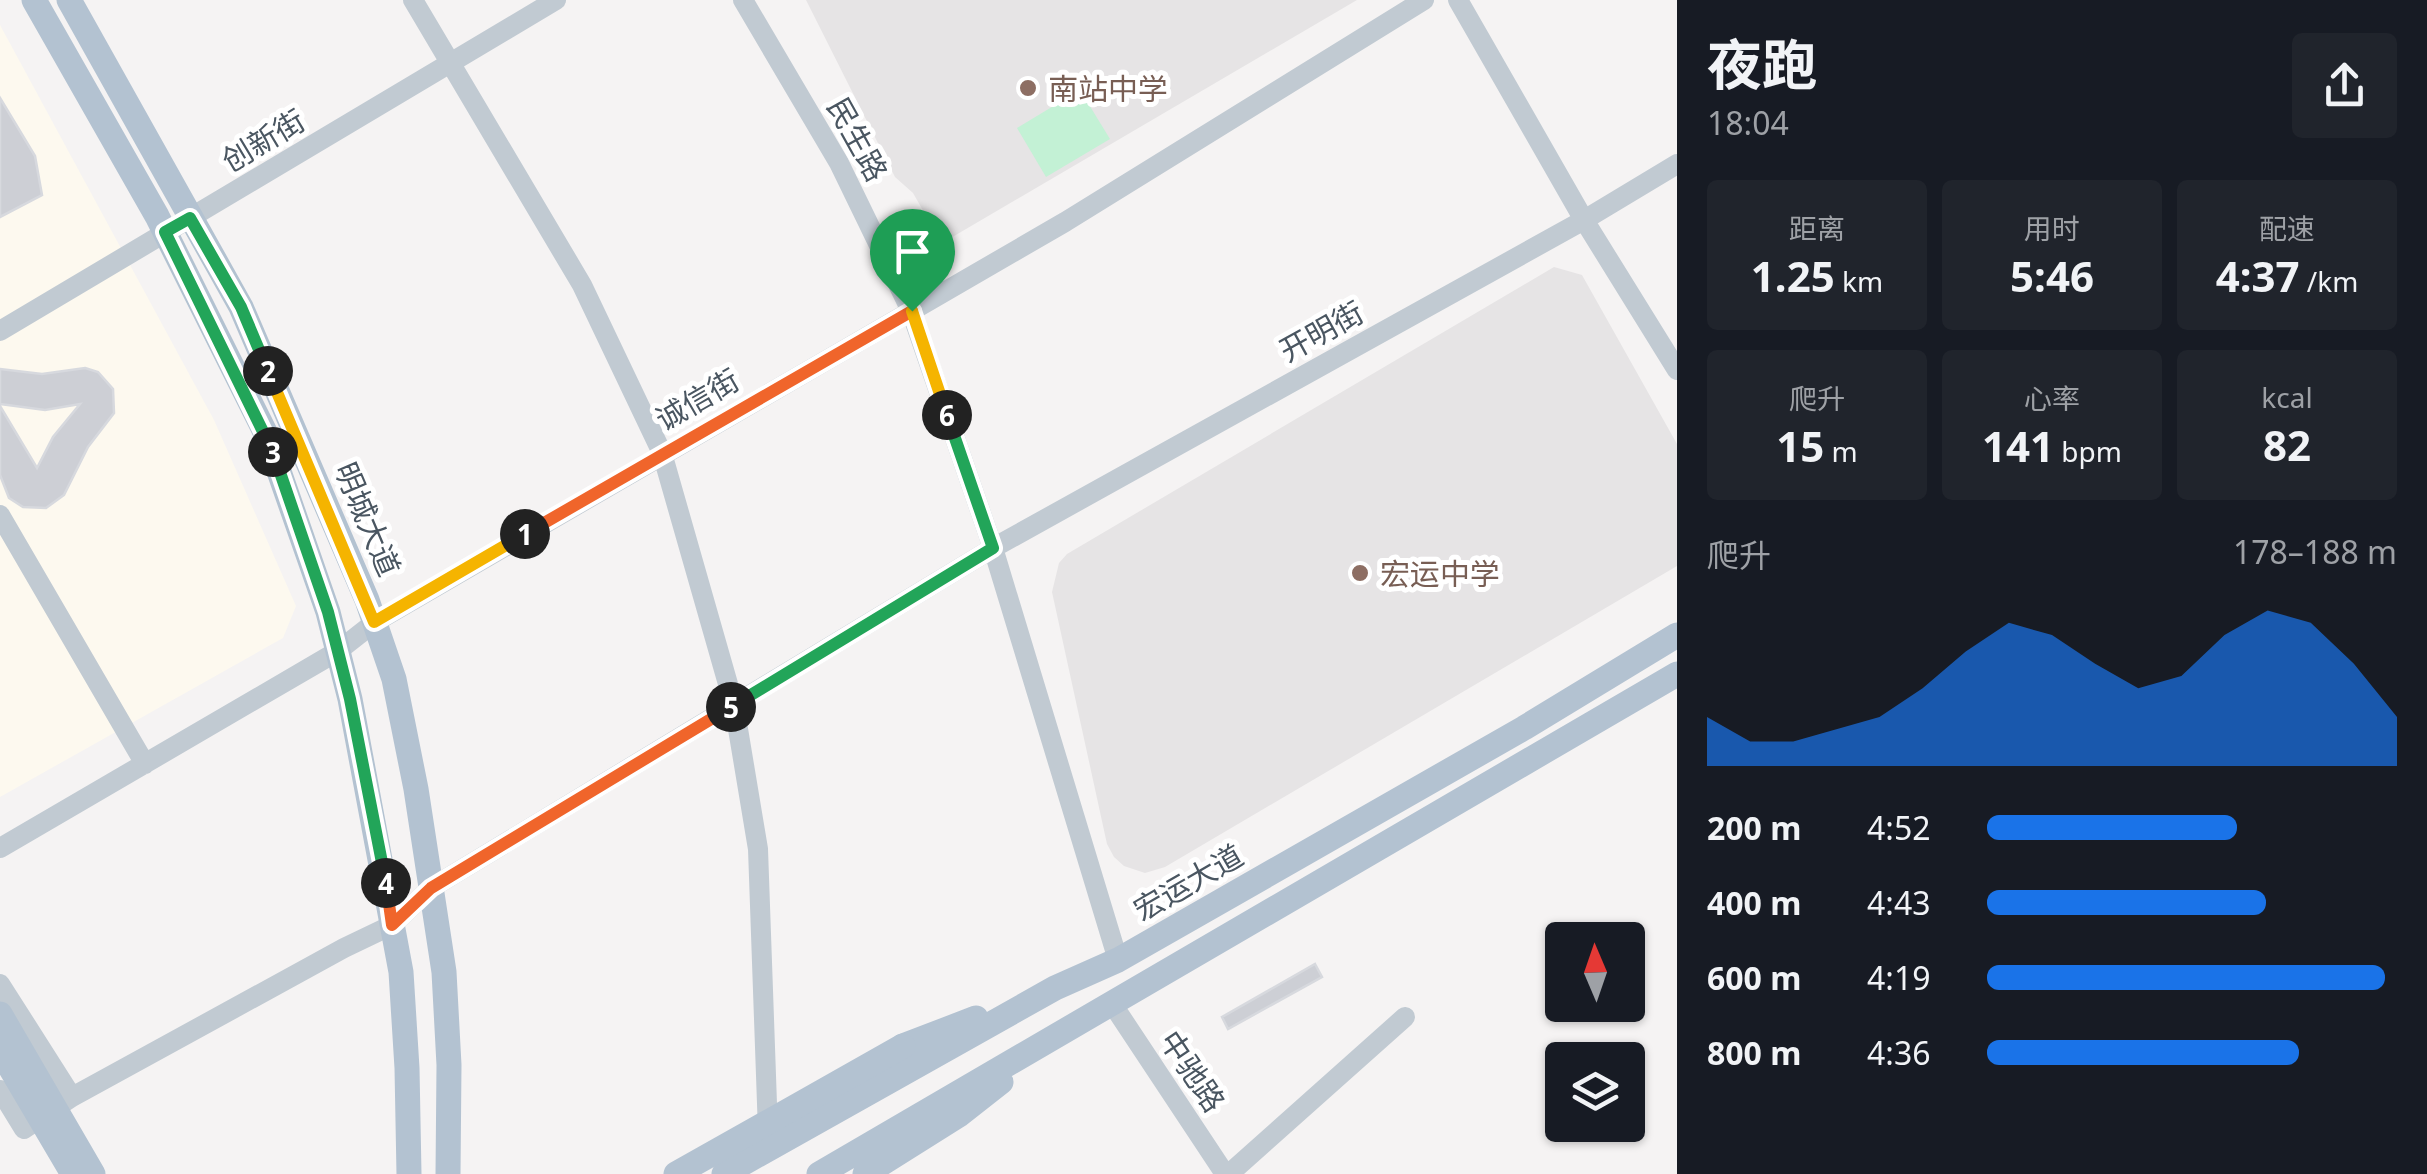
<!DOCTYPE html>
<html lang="zh">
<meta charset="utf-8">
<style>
:root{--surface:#171b24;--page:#20242c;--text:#f1f3f6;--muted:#9ea1a6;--accent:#1a73e8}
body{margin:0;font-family:"Noto Sans","Noto Sans SC",sans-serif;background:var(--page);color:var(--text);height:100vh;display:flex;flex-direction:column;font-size:38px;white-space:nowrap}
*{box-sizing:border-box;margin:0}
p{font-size:32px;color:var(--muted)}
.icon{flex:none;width:55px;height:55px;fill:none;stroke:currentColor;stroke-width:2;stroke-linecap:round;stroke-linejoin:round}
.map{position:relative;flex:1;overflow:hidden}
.sheet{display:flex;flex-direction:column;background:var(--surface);width:750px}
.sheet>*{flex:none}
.needle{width:65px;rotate:358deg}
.fabs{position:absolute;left:1545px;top:922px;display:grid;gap:20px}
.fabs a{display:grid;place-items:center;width:100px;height:100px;border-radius:10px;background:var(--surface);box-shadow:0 2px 8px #0004;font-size:50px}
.pin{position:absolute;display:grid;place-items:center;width:85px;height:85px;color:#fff;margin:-102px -42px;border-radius:50% 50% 50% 0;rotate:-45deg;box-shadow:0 0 10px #0007}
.pin .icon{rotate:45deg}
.km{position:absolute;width:50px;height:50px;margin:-25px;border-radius:50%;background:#222;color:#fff;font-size:28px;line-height:50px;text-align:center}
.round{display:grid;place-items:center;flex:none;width:105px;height:105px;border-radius:10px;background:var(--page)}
.head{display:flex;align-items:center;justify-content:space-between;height:170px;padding:0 30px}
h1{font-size:55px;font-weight:700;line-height:75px}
.metrics{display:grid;grid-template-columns:repeat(3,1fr);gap:15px;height:170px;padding:10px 30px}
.metrics div{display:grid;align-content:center;border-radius:10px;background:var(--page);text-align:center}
.metrics b{font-size:42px;font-weight:700}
.metrics small{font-size:28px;font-weight:400}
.metrics p{font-size:28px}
.chart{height:280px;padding:20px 30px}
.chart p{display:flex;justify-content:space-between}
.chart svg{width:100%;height:180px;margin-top:10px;fill:var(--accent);opacity:.7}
ul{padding:0 30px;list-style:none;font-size:32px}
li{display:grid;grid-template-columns:160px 120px 1fr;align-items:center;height:75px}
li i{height:25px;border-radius:12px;background:var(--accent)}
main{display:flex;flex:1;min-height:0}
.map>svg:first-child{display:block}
.commercial{fill:#fdf9ef}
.education{fill:#e6e4e5}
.green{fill:#c3f1d5}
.building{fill:#cdcfd5;stroke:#d7d9de;stroke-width:2.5}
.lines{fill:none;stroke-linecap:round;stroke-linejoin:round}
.minor{stroke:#c1cad2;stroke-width:20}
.major{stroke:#b3c2d1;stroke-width:25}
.major-bridge{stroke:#b3c2d1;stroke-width:25}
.split-1-casing{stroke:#fff;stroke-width:20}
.split-2-casing{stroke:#fff;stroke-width:20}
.split-3-casing{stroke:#fff;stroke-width:20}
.split-4-casing{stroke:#fff;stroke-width:20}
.split-5-casing{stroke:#fff;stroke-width:20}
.split-6-casing{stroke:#fff;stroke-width:20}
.split-7-casing{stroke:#fff;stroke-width:20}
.split-1{stroke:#f0652b;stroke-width:12}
.split-2{stroke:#f5b400;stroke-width:12}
.split-3{stroke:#22a559;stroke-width:12}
.split-4{stroke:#22a559;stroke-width:12}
.split-5{stroke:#f0652b;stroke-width:12}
.split-6{stroke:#22a559;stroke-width:12}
.split-7{stroke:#f5b400;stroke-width:12}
.education-dot{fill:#8d6e63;stroke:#fff;stroke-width:4}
.labels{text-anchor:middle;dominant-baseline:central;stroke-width:10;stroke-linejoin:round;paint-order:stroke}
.education-label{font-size:30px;fill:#785e54;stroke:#fff;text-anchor:start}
.street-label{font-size:30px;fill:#4a5661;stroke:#fff}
</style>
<main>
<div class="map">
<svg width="1677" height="1174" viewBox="0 0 1677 1174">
<rect width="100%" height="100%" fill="#f5f3f3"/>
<path class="commercial" d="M0,25L214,420L296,606L283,638L0,797Z"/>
<path class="education" d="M806,0H1357L949,239L937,235L913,193L895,177Z
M1554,267L1582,275L1677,444V566L1165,867L1145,873L1124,866L1114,857L1107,844L1052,592L1059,563L1067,554Z"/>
<path class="green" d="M1080,90L1110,139L1046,177L1017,128Z"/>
<path class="building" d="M0,98L35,156L42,195L0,217Z
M85,368L98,372L113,389L114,413L88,447L64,495L46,508L23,507L9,498L0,475V406L37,468L53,437L80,404L45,410L0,404V369L42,374Z
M1315,964L1322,977L1228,1029L1222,1017Z"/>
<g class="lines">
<path class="minor" d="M413,0L582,285L662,453L734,705L758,849L768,1132
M743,0L839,163L911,311L993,548L1118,960
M1458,0L1584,220L1677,370
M0,331L556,0
M0,515L145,764
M0,848L338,651L375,622L1065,222L1424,0
M0,984L72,1097
M1111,1002L1225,1174
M0,1090L24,1129L72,1097L344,948L392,925L431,888L993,548L1584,220L1677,164
M1229,1174L1405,1017"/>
<path class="major" d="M34,0L157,216L266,434L328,612L350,699L401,972L407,1068L409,1174
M69,0L241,307L367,600L394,679L416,789L444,972L449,1065L448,1174
M903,1046L976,1018
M724,1174L1055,988L1118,960L1524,728L1677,635
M819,1174L1677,674
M865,1174L959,1115L1001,1082"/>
<path class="major-bridge" d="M0,1014L93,1174
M0,1050L73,1174
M676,1174L903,1046"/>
</g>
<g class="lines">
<g class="split-1-casing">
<path id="split-1" d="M525,534L912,311"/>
</g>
<g class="split-2-casing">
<path id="split-2" d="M268,371L374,622L525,534"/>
</g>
<g class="split-3-casing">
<path id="split-3" d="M268,371L241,307L190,218L165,232L273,452"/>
</g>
<g class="split-4-casing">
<path id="split-4" d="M273,452L328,612L350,699L386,883"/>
</g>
<g class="split-5-casing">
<path id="split-5" d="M386,883L392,925L431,888L731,707"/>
</g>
<g class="split-6-casing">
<path id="split-6" d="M731,707L993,548L947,415"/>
</g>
<g class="split-7-casing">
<path id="split-7" d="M912,311L947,415"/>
</g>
<use href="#split-1" class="split-1"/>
<use href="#split-2" class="split-2"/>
<use href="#split-3" class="split-3"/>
<use href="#split-4" class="split-4"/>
<use href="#split-5" class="split-5"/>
<use href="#split-6" class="split-6"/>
<use href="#split-7" class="split-7"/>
</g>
<g class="education-dot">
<circle cx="1028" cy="88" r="10"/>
<circle cx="1360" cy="573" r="10"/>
</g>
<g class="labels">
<g class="education-label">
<text x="1048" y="88">南站中学</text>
<text x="1380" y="573">宏运中学</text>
</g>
<g class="street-label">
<text transform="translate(858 139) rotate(61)">民生路</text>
<text transform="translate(263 140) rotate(-31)">创新街</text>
<text transform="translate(1321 331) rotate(-29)">开明街</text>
<text transform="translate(697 399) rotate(-30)">诚信街</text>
<text transform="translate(368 519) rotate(67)">明城大道</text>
<text transform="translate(1188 882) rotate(-30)">宏运大道</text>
<text transform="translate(1193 1071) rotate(56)">中驰路</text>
</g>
</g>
</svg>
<div class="fabs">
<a><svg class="needle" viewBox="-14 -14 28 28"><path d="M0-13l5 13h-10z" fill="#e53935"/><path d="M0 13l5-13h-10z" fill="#9ea1a6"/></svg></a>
<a><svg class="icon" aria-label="layers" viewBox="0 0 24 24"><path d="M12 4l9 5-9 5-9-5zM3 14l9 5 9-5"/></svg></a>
</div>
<div class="pin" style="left:912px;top:311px;background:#1e9e55"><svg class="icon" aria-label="arrive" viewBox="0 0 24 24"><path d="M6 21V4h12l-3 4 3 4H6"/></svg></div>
<b class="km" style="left:525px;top:534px">1</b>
<b class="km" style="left:268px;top:371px">2</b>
<b class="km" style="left:273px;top:452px">3</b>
<b class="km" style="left:386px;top:883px">4</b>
<b class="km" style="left:731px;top:707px">5</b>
<b class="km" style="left:947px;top:415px">6</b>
</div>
<section class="sheet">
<div class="head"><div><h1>夜跑</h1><p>18:04</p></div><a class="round"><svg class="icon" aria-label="share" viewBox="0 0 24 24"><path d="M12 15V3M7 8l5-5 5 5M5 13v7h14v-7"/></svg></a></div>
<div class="metrics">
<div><p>距离</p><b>1.25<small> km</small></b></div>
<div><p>用时</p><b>5:46</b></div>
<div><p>配速</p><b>4:37<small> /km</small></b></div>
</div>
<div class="metrics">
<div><p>爬升</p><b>15<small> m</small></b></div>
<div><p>心率</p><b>141<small> bpm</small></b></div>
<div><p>kcal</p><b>82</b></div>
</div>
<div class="chart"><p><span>爬升</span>178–188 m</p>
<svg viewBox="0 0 160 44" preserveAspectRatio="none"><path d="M0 44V32L10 38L20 38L30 35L40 32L50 25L60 16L70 9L80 12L90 19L100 25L110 22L120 12L130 6L140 9L150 19L160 32V44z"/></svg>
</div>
<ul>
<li><b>200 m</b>4:52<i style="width:61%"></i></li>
<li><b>400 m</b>4:43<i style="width:68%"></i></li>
<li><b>600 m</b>4:19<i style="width:97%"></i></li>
<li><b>800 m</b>4:36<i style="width:76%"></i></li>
</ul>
</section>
</main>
